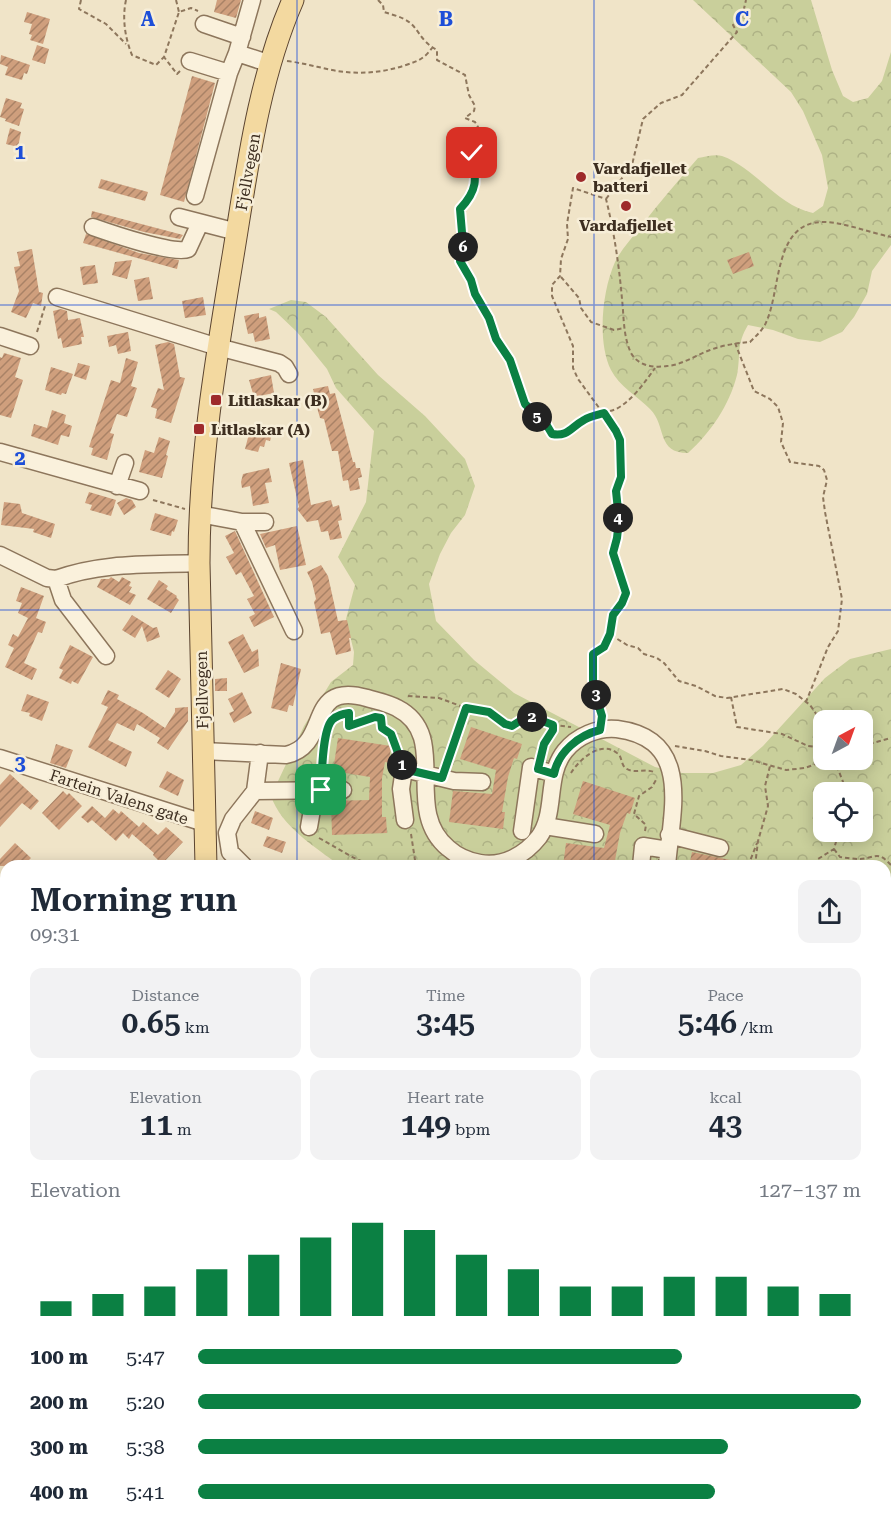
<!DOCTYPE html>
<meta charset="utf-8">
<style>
:root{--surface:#fff;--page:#f2f2f3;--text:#1f2937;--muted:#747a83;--accent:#0b8043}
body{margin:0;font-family:"Roboto Serif",serif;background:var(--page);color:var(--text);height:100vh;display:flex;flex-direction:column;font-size:22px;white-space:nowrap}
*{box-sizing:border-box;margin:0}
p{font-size:20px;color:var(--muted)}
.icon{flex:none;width:33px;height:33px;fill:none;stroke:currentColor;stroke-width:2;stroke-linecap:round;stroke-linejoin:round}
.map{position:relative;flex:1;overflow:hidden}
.drawer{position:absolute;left:0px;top:860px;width:891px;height:668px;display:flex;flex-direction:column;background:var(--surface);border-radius:18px 18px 0 0;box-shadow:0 3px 15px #0003}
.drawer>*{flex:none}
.needle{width:39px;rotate:41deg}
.buttons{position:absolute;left:813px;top:710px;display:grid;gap:12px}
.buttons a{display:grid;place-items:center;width:60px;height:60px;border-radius:12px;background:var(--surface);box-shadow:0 3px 15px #0003;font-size:30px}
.pin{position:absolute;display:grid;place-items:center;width:51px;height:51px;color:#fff;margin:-26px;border-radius:12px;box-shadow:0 3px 9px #0006}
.km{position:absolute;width:30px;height:30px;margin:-15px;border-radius:50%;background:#222;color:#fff;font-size:16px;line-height:30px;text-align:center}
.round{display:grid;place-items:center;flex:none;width:63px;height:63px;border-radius:12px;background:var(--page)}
.head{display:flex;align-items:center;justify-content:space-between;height:102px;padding:0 30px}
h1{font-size:33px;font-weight:600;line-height:45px}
.stats{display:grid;grid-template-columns:repeat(3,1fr);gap:9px;height:102px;padding:6px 30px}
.stats div{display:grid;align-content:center;border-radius:12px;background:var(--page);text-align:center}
.stats b{font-size:30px;font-weight:600}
.stats small{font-size:16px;font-weight:400}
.stats p{font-size:16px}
.chart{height:168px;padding:12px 30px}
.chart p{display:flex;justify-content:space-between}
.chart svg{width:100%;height:108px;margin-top:6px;stroke:var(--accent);stroke-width:6}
ul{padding:0 30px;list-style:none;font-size:20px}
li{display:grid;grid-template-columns:96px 72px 1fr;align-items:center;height:45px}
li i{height:15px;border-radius:8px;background:var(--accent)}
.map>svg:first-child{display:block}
.forest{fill:url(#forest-crowns);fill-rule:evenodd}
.building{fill:url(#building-hatch)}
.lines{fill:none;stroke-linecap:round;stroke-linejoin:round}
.minor-casing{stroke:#8d765c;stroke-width:19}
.major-casing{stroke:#5b4430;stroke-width:23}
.path{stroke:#8d765c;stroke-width:2;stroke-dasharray:4.5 3;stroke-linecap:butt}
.minor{stroke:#faf1dc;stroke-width:16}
.major{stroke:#f3d9a0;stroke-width:21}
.route-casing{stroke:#fff;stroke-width:12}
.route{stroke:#0b8043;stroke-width:8}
.grid{fill:none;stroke:#1d4ed8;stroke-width:1.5;stroke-opacity:0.55}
.poi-dot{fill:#9e2a2b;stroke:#f7eed8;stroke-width:2}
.labels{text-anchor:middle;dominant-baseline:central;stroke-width:5;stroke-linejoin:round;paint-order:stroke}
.poi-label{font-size:16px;font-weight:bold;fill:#3d2e20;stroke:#f7eed8;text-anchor:start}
.street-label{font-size:16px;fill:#3d2e20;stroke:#f7eed8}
.grid-label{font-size:20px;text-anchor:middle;font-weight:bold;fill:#1d4ed8;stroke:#f7eed8;stroke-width:5;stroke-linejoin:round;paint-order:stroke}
</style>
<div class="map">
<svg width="891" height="1526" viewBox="0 0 891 1526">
<defs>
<pattern id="forest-crowns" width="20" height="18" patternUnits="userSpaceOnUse" patternTransform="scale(1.5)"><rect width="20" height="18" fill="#c9cf9b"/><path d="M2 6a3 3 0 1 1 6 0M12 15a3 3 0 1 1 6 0" fill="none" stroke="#aeb285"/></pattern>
<pattern id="building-hatch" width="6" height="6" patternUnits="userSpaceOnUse" patternTransform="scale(1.5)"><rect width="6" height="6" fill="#cf9f7d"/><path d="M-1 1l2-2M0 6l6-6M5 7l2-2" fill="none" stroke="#a98266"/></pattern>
</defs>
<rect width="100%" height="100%" fill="#f0e4c8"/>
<path class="forest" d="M693,0H811L832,70L843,96L853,102L868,98L882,81L891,52V245L872,271L867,294L854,317L842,332L820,342L798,339L773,330L748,325C736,345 741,354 737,375C729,406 711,432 688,453C656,453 667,426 650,409C638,397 619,386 611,370C597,342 602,291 615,262C621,250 631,239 639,229C658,204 678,181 698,158C705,157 715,154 722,156C756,168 777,206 813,213L823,206L828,188L822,155L803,111L791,92Z
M291,300L306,302L326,317L378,375L425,416L465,459L475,486L465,515L451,533L440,554L429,584L436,621L474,660L514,693L655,767L682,773H713L741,765L763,746L825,678L850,659L891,649V1004H885V866L339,865C315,847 281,826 271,796L304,726L331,682L353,665L354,652L346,619L355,585L338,557L366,502L374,431L336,388L327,369L297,332L276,312L269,309ZM824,720H862V759H824ZM824,792H862V831H824Z
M885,1325L891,1327V1526H760L763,1521H885Z
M316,1521H708L713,1526H319L314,1524Z"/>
<path class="building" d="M217,0H241L236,18L214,12Z
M27,12L50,19L43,44L30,40L32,35L29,34L32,24L24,22Z
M37,45L49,49L45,64L32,60Z
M1,55L30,65L27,74L24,73L22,80L5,75L8,67L0,64Z
M192,76L215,83L184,202L160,195Z
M6,98L22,103L20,108L24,109L19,126L5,121L6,119L0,117Z
M10,128L21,132L18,147L6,144Z
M101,179L148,192L145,201L98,188Z
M92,211L183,235L180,239L144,232L91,217Z
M86,234L139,253L179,260L177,269L83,243Z
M32,249L39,292L43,293L41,306L33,303L26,318L11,312L19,291L14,267L20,266L17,252Z
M749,252L754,266L733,274L727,260Z
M132,260L127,279L112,275L115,262Z
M95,265L98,283L83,285L80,267Z
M149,277L153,299L138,301L134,280Z
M203,297L206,315L185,318L182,301Z
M61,309L67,311L68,320L80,318L84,337H81L82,344L63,348L61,338L58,339L53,311Z
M259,313V318L266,316L270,339L255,342L253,333L248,334L244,316Z
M128,332L131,351L118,354L116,345L109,347L107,336Z
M168,342L174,344L180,377L185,378L171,423L155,418L157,409L151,407L158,388L164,390L155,345Z
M4,353L21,358L15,377L23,380L11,418L0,415V357L2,358Z
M126,358L138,362L131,386L137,388L127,417L117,414L110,433L114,434L107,460L91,455L93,448L89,447L111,380L120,383Z
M78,363L90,366L86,380L74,376Z
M51,367L73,374L66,394L62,393L61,395L45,390Z
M271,375L274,393L254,397L249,380Z
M328,386L330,394L335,393L353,462H355L356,468H360L362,477L358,478L360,489L350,491L348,480L343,481L338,451H332L324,419L320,418L318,411L313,389Z
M52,410L66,415L64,423L72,426L69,437L61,435L58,445L31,436L34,424L47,428Z
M254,425L273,430L270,441L266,440L264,447L260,446L258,452L245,449L250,430L252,431Z
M159,437L170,441L166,455L168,456L162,478L139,472L145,450L154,453Z
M303,460L311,505L331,500L333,507L339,505L342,520L338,521L342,538L330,540L328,531L321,532L318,520L307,522L297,509L299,507L289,463Z
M269,468L272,482L265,483L269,503L253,506L250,486L242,488L241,482L243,474Z
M89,492L116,500L111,516L90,510L92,505L85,503Z
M126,498L132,500L136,507L124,515L117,503Z
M4,502L20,504L22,513L55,524L51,538L33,532L34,529L1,525Z
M155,513L178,520L174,532L172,531L171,536L150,530Z
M297,526L306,565L280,570L275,545L266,548L260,534Z
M235,531L274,617L254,627L249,617L255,614L247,599L254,596L241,572L236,575L226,557L234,553L225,536Z
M321,565L328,576L338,621L347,620L351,638H349L351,651L336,655L330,632L321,634L314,602L316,599L312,582L307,572Z
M111,577L119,582L122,577L131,582L129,586L132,587L129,592L136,595L130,605L97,587L101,579H109Z
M159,580L168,586L166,589L177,596L176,597L179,600L171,613L147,599Z
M21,587L44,596L36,618L46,622L42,633L38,632L24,663L37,669L32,680L5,667L14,648L8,645L13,634L18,637L28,618L18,613L22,603L16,601Z
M132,615L153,628L157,627L160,637L147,642L142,626L135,638L122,630Z
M243,634L252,652L258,649L259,666L244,673L228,642Z
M70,645L93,657L78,684L72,681L71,684L59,678L63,670L59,668Z
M281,663L301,669L293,706L289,705L287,712L271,708Z
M168,670L181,679L169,698L155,689Z
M227,678V691H215V679Z
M108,690L119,695L117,699L143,713L165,728L175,712V708L188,707V721L168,750L157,743L160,738L137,724L134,731L117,723L108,740L132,752L126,767L88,747L108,707L101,704Z
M242,692L252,713L234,723L229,713L234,711L228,699Z
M27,694L49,702L42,721L29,716L30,713L21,711Z
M471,727L522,744L517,759L514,758L508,777L502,812H505L503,829L449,822L453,791L492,794L496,770L460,759Z
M338,738L391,746L389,763L385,762L382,778V817H386L387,833L332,835L331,801L369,800L370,777L333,771Z
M56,744L73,750L66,768L50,763Z
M167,771L184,780L178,796L159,787Z
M10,774L39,801L31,810L22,803L0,827V785Z
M583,781L635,798L630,814L627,813L620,833L614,866H563L566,843L604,848L610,825L573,814Z
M63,791L67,795L69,793L82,806L59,830L42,813Z
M92,806L105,818L113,809L119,814L121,811L139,827L143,822L158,835L166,827L183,842L162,864L153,855L154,853L132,834L129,839L123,833L116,841L92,820L88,823L81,817Z
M255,811L273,818L269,830L251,823Z
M267,836L286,842L282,853L263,846Z
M15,843L31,858L23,866H0V859Z
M692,852L735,861V866H689Z"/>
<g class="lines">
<g class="minor-casing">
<path id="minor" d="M204,24L242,37
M237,53L271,64
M190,61L229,73
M195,196L229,73L237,53L252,0
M179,217L237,232
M93,227C110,233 174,255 188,249L200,223
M57,297L218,347L279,363L285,367L289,374
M0,336L30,346
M0,452L140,491
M117,486L125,463
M199,514L242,522L294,631
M242,522H265
M0,555L47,578L56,579
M56,579C102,562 150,565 199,563
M56,579L63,600L106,656
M203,751L286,755C332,745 304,680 367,698C377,701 388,703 397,708C452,736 401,809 448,848C457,856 468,861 480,863C503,867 525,855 539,837C557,812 545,776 565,751C577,736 598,727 617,729C694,739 671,813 667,866
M0,758L204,823
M255,791L343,790
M405,820L401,789L404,769L454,781L482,782
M545,826L595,834
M309,827L313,804L311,791
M522,831L531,767L554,774
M669,835L720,848
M244,866L230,852L227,833L233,819L255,791L260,753
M641,866L643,846L668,850
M0,900L6,903
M0,1285L6,1258
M0,1327L6,1335
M269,1521L283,1526"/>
</g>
<g class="major-casing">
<path id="major" d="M206,866L199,563C199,459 216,359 233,256C247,171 258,80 293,0
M0,1139H6"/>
</g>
<path class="path" d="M81,0L79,9L106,24L126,44
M126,0C122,18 125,38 132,55L156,65L164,57
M176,0L179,12
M378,0L383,5L384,12C390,14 398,16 404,19C419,26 418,40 437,50V60L465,75L469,95L475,106L474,111L465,118L475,122L478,127L472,145L476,167L474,191L460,209L463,244L460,261L471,280L475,294L489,318L496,339L510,360L525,404L546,424L552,434C568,438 572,426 584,419C594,414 606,413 616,409C632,401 645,382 655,368
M287,61C303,63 317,67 332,70C357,75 382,73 406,65C418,61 424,59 432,48
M180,71L177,74L164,57L179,12L191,8L198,11
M606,199L632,165L643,119L661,103L682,95L737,32L733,25L742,17L746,0
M561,277L579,298L581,308L591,322L614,330L624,328
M37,332L45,306
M735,343L754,391L770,399L778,407L783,423L781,442L790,462L819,466L824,470L827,480L823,497L825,512L842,599L838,631L828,647L806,702
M153,500L185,509
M611,635L627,645L638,648L644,654L657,658L664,663L679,681L696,686L715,696L727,698L783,689L796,694L810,705L824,725
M408,696L439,698L466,708
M731,697L737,727L782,734L808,746L824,748
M339,715L349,713V726L375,717L381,718L382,727L391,734L400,757
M601,715L593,687V654L604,647L610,634L613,615L622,603L625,593L613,553L617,538L619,521L616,491L621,477L622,458L620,440L616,431L578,379L573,368V346L552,296V285L560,276L561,259L568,239L567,224L573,188L606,199C614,231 619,265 622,299C624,317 623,336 631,353C638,366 654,368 667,366C682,365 696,355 710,350C723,345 737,343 750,342C757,335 764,329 767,320C781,288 774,221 824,222C843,222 871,233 891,237
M553,725L571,727
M675,746L705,751L721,756L751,760L786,770L805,768L829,759
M862,746L891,738
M834,759L847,792
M447,764L466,708L489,712L505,724L512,726C535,714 529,716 553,725C553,735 544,745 541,756
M571,773C579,760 600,740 617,753C623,757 620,765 627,769C635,774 644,768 654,772
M322,776L325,742
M645,831L646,825L634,814L639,796L652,787L656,780
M411,834L415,860L411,866
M319,838L356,859L374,866
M834,849L840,857C847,858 854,859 860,859C876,858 877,850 891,865
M748,866L757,843
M755,866L758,841L768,806L765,786L770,766
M816,866L818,859L834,849L839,831
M885,1047L891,1053
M885,1066L891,1059
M885,1093V1106
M0,1218L6,1222
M885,1364L891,1371
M885,1430L891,1431
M0,1506L6,1504
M85,1521L99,1526
M108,1521L109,1526
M198,1521L211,1526
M0,1524L6,1519
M150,1526L152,1521
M312,1526L313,1521
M398,1526L400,1521
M725,1526L726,1521
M810,1526L811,1521"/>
<use href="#minor" class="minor"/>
<use href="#major" class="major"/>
</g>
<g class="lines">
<g class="route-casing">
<path id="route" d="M321,790C322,775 322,731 332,720C337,715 343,714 349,713V726L375,717L381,718L382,728L391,734L404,769L442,778L466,708L489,712L505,724L512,726L526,717H532L553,725V730L544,744L538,769L554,774C558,752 579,735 600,730L602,716L593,687V654L604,647L610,634L613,615L622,603L626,593L613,553L617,538L619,520L616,491L621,477L620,440L616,431L604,413C597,415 590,416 584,420C571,427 568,437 552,434L546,424L525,404L510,360L496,339L489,318L475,294L471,280L460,261L463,244L460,209C479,189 476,178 472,153"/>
</g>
<use href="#route" class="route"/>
</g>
<path class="grid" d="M297,0V866M594,0V866M0,305H891M0,610H891M0,916H6M885,916H891M0,1221H6M885,1221H891M297,1521V1526M594,1521V1526"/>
<g class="poi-dot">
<circle cx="581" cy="177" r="6"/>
<circle cx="626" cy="206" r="6"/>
<rect x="210" y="394" width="12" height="12" rx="3"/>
<rect x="193" y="423" width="12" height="12" rx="3"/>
</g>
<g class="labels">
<g class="poi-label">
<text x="593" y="168">Vardafjellet<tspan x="593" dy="18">batteri</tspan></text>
<text x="626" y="225" text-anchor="middle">Vardafjellet</text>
<text x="228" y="400">Litlaskar (B)</text>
<text x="211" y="429">Litlaskar (A)</text>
</g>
<g class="street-label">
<text transform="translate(248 172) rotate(-80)">Fjellvegen</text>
<text transform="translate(202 690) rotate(-91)">Fjellvegen</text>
<text transform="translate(119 797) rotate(18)">Fartein Valens gate</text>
</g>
</g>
<g class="grid-label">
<text x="148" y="26">A</text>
<text x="446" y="26">B</text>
<text x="742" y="26">C</text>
<text x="20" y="159">1</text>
<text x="20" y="465">2</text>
<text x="20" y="770">3</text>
</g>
</svg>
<div class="buttons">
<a><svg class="needle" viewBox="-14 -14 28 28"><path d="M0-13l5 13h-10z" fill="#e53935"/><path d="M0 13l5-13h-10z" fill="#747a83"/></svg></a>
<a><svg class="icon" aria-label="locate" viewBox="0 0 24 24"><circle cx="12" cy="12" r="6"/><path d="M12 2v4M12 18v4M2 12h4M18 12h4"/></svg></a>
</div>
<div class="pin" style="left:321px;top:790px;background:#1e9e55"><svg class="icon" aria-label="arrive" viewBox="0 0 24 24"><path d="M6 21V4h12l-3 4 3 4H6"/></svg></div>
<div class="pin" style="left:472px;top:153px;background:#d93025"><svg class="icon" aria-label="check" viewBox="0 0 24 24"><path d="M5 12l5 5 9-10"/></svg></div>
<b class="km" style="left:402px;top:765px">1</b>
<b class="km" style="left:532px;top:717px">2</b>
<b class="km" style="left:596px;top:695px">3</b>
<b class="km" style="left:618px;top:518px">4</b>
<b class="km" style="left:537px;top:417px">5</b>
<b class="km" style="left:463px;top:247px">6</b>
<section class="drawer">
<div class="head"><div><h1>Morning run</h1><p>09:31</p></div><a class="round"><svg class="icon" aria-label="share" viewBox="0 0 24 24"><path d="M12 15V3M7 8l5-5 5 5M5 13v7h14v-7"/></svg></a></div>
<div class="stats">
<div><p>Distance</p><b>0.65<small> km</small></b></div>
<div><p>Time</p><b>3:45</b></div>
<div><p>Pace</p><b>5:46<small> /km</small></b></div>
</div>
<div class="stats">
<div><p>Elevation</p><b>11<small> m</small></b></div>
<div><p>Heart rate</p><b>149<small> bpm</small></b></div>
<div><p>kcal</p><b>43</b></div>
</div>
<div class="chart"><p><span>Elevation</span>127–137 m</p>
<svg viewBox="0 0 160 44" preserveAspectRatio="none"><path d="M5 44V38M15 44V35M25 44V32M35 44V25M45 44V19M55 44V12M65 44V6M75 44V9M85 44V19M95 44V25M105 44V32M115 44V32M125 44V28M135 44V28M145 44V32M155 44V35"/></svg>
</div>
<ul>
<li><b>100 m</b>5:47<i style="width:73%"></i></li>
<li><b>200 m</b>5:20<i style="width:100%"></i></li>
<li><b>300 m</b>5:38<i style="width:80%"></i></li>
<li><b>400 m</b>5:41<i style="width:78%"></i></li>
</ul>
</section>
</div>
